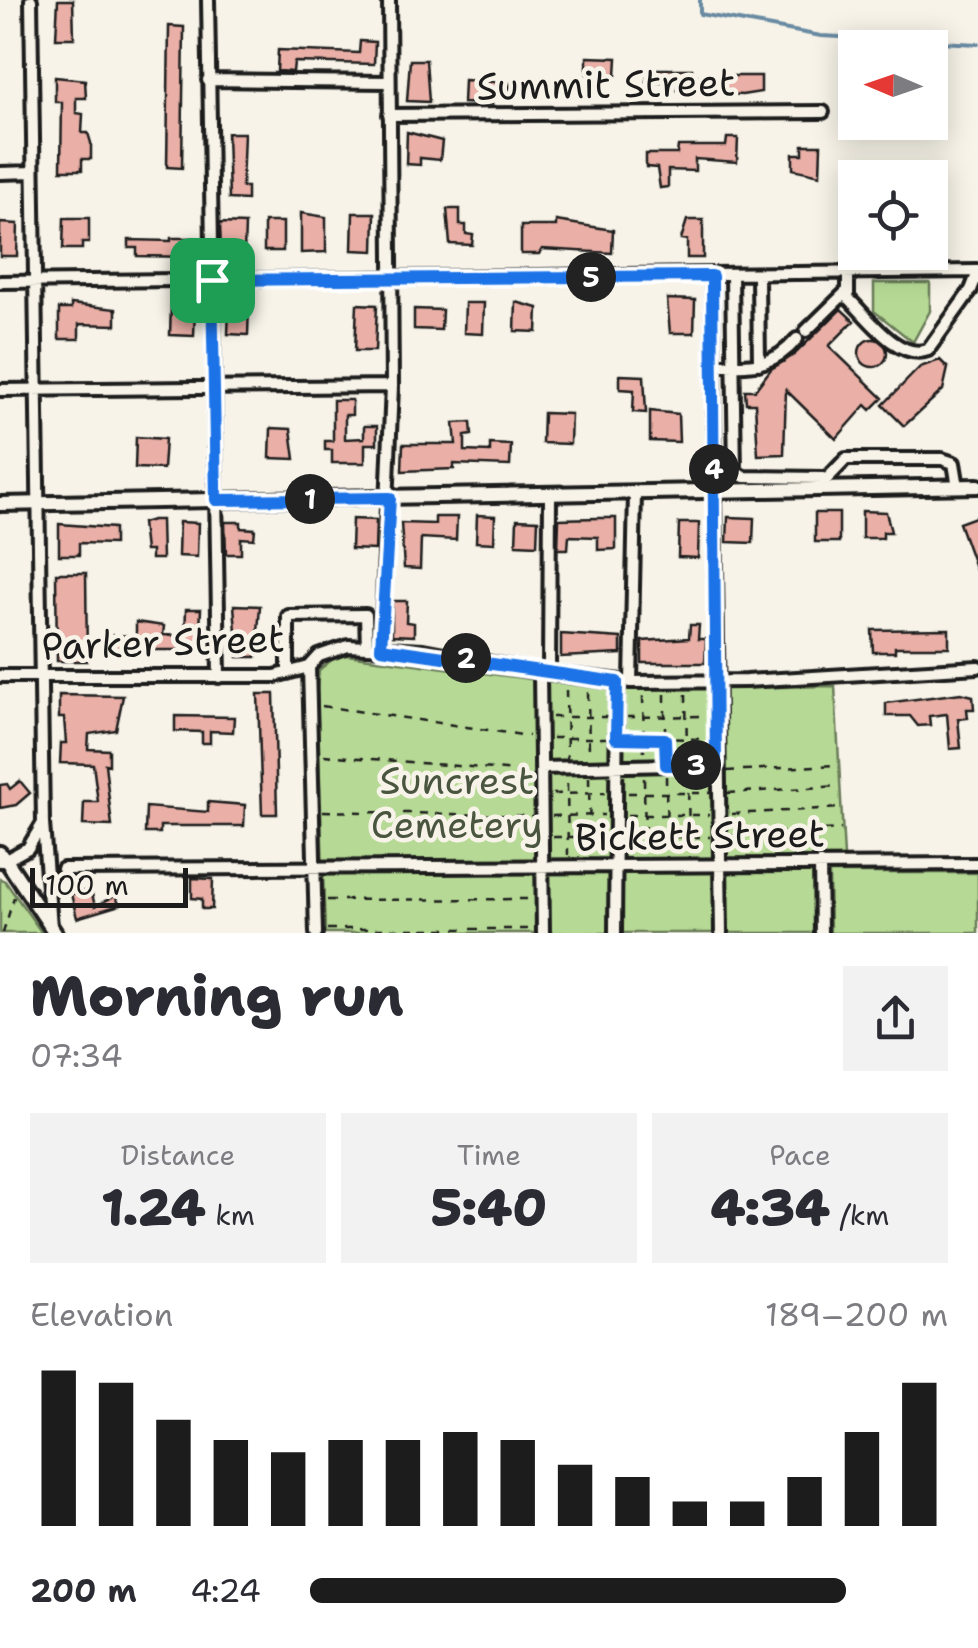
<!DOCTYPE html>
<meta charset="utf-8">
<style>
:root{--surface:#fff;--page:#f2f2f3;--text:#2b2b33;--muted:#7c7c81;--accent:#1c1c1c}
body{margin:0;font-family:"Shantell Sans",sans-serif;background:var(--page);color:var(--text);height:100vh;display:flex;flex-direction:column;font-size:38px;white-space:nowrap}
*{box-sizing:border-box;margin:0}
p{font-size:32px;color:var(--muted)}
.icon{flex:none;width:55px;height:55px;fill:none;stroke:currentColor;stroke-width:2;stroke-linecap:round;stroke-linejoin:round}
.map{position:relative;height:933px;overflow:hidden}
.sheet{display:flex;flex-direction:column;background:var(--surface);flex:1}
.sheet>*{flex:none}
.needle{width:65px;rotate:272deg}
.tools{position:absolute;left:838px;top:30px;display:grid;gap:20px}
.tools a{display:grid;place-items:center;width:110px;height:110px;border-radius:0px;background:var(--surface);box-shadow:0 5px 25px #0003;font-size:50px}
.scale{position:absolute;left:30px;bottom:25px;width:158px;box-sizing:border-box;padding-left:10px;border:5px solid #1c1c1c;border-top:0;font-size:28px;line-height:35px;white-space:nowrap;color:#1c1c1c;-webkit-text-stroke:8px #f7f3e8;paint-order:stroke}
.pin{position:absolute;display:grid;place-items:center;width:85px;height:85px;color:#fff;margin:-42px;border-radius:20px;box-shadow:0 5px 15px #0006}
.km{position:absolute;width:50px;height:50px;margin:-25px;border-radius:50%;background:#222;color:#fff;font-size:28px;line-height:50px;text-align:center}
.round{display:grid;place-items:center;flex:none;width:105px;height:105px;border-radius:0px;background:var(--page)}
.overview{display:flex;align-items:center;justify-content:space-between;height:170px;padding:0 30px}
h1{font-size:55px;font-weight:800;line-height:75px}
.metrics{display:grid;grid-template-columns:repeat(3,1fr);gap:15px;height:170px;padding:10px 30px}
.metrics div{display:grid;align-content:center;border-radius:0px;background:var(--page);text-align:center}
.metrics b{font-size:50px;font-weight:800}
.metrics small{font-size:28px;font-weight:400}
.metrics p{font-size:28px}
.chart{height:280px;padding:20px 30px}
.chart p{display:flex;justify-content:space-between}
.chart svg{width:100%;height:180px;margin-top:10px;stroke:var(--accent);stroke-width:6}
ul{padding:0 30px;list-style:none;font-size:32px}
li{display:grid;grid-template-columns:160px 120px 1fr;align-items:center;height:75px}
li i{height:25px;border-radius:12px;background:var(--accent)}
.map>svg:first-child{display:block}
.green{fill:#b6da95;stroke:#697b58;stroke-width:2.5}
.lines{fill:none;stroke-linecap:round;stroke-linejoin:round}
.stream{stroke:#688aa2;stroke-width:4}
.building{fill:#eab0a7;stroke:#1c1c1c;stroke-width:2.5}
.minor-casing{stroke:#1c1c1c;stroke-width:18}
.major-casing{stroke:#1c1c1c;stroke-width:20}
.path{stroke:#1c1c1c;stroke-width:2.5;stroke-dasharray:8 8;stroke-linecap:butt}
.minor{stroke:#f7f3e8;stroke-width:10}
.major{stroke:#f7f3e8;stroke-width:12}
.route-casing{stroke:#fff;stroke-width:20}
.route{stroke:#1a73e8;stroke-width:12}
.labels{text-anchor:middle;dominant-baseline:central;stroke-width:9;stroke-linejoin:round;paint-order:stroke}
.street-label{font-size:38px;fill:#1c1c1c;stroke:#f7f3e8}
.park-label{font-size:38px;fill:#4a5540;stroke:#f7f3e8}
</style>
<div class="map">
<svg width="978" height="933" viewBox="0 0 978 933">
<rect width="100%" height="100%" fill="#f7f3e8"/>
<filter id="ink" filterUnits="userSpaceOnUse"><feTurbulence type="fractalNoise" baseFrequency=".01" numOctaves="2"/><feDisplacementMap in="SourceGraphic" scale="20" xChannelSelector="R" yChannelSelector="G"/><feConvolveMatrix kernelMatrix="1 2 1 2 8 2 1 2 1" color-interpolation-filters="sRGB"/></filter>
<g filter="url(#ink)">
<path class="green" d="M874,283H930V311L913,342L874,311Z
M339,654L613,690L835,686L844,857H813L815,933H325L317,690L319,670Z
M829,873H978V933H830Z
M0,879L5,881L42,933H0Z"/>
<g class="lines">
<path class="stream" d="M700,0V14L821,36L978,44"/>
</g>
<path class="building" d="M58,0H73L74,38H56Z
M169,26L184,27L182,168L167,167Z
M360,41L375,42L374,64L294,62L293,72L277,71L278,50L359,53Z
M587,57L617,58L616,75L587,74Z
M410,60H426L429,102L407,101Z
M647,69H692V76H761V92L742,95L677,90V82L647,83Z
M55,77L85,80L86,98H76V113L83,114L82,133H88L91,143V159H82V170H61L62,102H55Z
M464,80L510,83L509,97L493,96L492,104L463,103Z
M407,132L442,141L440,160L420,158V165L406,164Z
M227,133H244L242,187H247V200L229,199Z
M727,138H738L737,162L695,159V171L668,170V187L660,188L657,168L646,167V154H677L678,146H726Z
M803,145H821L820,175L793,169V154H803Z
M447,209H460V225H466V234L473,235L472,245L450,244Z
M301,213L326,217V252L301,253Z
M353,213H375L374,251L352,250Z
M64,218H89V243H82V249H63Z
M687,220H703V258H687V240L681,239Z
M556,221L613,230L612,253L542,249L539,254H521V226H556Z
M264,222H283V251H264Z
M0,223L18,224L17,256H0Z
M220,223L245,224L244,253L221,252Z
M171,238H195V257L137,256V248H129V240L171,241Z
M667,299L695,300L694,333H670Z
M516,302L538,308L537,332L515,331Z
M234,303L249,304L248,335L228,334L229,310H234Z
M465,303H484L483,334L464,333Z
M71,304L116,309V325L79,324V339H59V309H71Z
M357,304L377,305L375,351H355Z
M171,305L195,306L194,336L170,335Z
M414,309L442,310L441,330L414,329Z
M841,309L854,321L829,346L883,398L871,410L866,405L836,439L786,390L784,454L758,455L755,403H746L745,390H755L771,369L794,355Z
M859 353a14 14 0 1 1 28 0a14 14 0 1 1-28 0Z
M940,360L948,368L943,390L904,426L883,405L920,367Z
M620,375L644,376L646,413L633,412L634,390L620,389Z
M333,400H352V415H345V439L364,438V426H377V444H365V463H332V450H325V441H333Z
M650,411L678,414L679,442L650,441Z
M543,413L571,414L570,444L542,443Z
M471,422L472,435L465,436V451L490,452V444L511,445L510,466L454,464V469L402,471L403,444H456L454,423Z
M271,428L291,429L295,459L270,458Z
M136,437L165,439L163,469L135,468Z
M862,511L886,512L891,532H883V538H862Z
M815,513H839V542H815Z
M477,515L495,516L494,543L476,542Z
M978,516V572L977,573L959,523Z
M435,517H457L456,540L421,538L420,569L404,568L401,523L435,524Z
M728,517L754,518L753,543L727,542Z
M598,518H616V549L598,550V537L569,536L568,549H558L559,519Z
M352,519L376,520L375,550L351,549Z
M517,519L538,520L537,545L516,544Z
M152,520H161L162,559H151V551H145L142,523Z
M179,522L198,523L197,557L178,556Z
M225,522H241V528L255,529L254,539L241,538V554H226Z
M679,523H699L698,558L678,557Z
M59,524L114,528V544L79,543V555H59Z
M56,573H86L87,661H57Z
M392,601H407L406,622L414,623V636L392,635Z
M234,605L260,606L256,657H238Z
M186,609H201L199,650H108L109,635L136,636V622L164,626L163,635L185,636Z
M690,625H699L698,639H706L705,663H642V641L689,638Z
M949,629V647H895V652H873L872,630Z
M561,634L621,638V654L561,657Z
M961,693L973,696L974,709H967L968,718L958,719L961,748L950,749L947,714L929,716L930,725L918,726L910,716H886V703Z
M258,694H274L277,814H262Z
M59,695L123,696L116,730L89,734L88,749L109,750V765L105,764L112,826L83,825L84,802H98L93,764L60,763L61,743H66L64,718H59Z
M175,716L234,717L233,732L210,731V743H202V732L175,731Z
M20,781L30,793L16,805L0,808V785L7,784L10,789Z
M208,802L245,805L244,826H160V833H145L146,807L208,812Z
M192,878L213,879L212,909H202V899L192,898Z
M91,890L95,906L115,896L120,905L77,918L71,894Z"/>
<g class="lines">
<g class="minor-casing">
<path id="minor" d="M208,0L219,677
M208,80L389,82
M389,115L823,112
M0,173L33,172
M848,273V298C868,317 898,361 928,350L971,290L978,272
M712,276L721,933
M732,276L735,472L744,477L823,478
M758,276L759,364
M0,282L978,271
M806,331L845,293
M713,365C751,365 771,369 797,339
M0,390L392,386
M823,483L846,459H942L954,463L958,487
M381,648L392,386L389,0
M309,667L316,933
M540,672L543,933
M288,673V616L366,615L367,647
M549,673L550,496
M0,676H275L309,667L319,656L348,646L423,650L540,672L631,682L746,681L978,667
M631,682L635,493
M541,768L716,764
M43,824L51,927
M0,852L6,860L28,848L43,823L31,0
M820,864L821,933
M63,869L978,864
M615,933L617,682"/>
</g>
<g class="major-casing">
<path id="major" d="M0,504L978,486
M0,860H6L55,933"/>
</g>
<path class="path" d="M566,690L567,759
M588,692L589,754
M665,694V753
M686,694L687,753
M643,696L644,755
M322,706L529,736
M552,717H609
M627,717L709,716
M552,738H609
M627,738L709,739
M324,755L530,772
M727,771L835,765
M666,776L667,858
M688,776L689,858
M589,777L590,854
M644,778L645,855
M567,784L568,855
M628,793H710
M728,793L838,786
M553,794L605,793
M323,811L534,816
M732,814L840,808
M627,815H709
M552,816L604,815
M728,836L841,829
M553,837H605
M628,837H710
M327,900L531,899
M327,929H531
M3,933L14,897"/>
<use href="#minor" class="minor"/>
<use href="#major" class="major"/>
</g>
</g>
<g class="lines" filter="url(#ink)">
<g class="route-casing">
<path id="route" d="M712,276L716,764L666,765L665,739L616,738L617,682L381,648L390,498L216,500L212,280Z"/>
</g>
<use href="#route" class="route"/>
</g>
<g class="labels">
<g class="street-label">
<text transform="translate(606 84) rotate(-1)">Summit Street</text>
<text transform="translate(163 642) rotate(-2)">Parker Street</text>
<text transform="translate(700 835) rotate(-1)">Bickett Street</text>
</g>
<g class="park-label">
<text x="457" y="780">Suncrest<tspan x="457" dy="44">Cemetery</tspan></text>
</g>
</g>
</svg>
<div class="tools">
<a><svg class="needle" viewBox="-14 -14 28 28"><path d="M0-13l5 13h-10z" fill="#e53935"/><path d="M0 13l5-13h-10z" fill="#7c7c81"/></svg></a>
<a><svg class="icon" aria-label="locate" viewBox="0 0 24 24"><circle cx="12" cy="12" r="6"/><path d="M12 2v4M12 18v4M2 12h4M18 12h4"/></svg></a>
</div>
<div class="scale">100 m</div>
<div class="pin" style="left:212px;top:280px;background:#1e9e55"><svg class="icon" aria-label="arrive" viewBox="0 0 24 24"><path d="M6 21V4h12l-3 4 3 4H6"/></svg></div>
<b class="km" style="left:310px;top:499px">1</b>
<b class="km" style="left:466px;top:658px">2</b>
<b class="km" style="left:696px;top:765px">3</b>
<b class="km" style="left:714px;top:469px">4</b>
<b class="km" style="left:591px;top:277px">5</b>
</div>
<section class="sheet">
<div class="overview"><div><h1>Morning run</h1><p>07:34</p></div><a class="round"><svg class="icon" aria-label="share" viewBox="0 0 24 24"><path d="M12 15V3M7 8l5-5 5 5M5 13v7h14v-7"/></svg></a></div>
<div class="metrics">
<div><p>Distance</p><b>1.24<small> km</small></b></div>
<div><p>Time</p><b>5:40</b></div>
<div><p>Pace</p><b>4:34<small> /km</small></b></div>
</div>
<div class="chart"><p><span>Elevation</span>189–200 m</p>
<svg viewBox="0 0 160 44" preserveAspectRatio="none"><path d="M5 44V6M15 44V9M25 44V18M35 44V23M45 44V26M55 44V23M65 44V23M75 44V21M85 44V23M95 44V29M105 44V32M115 44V38M125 44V38M135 44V32M145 44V21M155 44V9"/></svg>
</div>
<ul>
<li><b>200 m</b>4:24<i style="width:84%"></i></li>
</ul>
</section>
